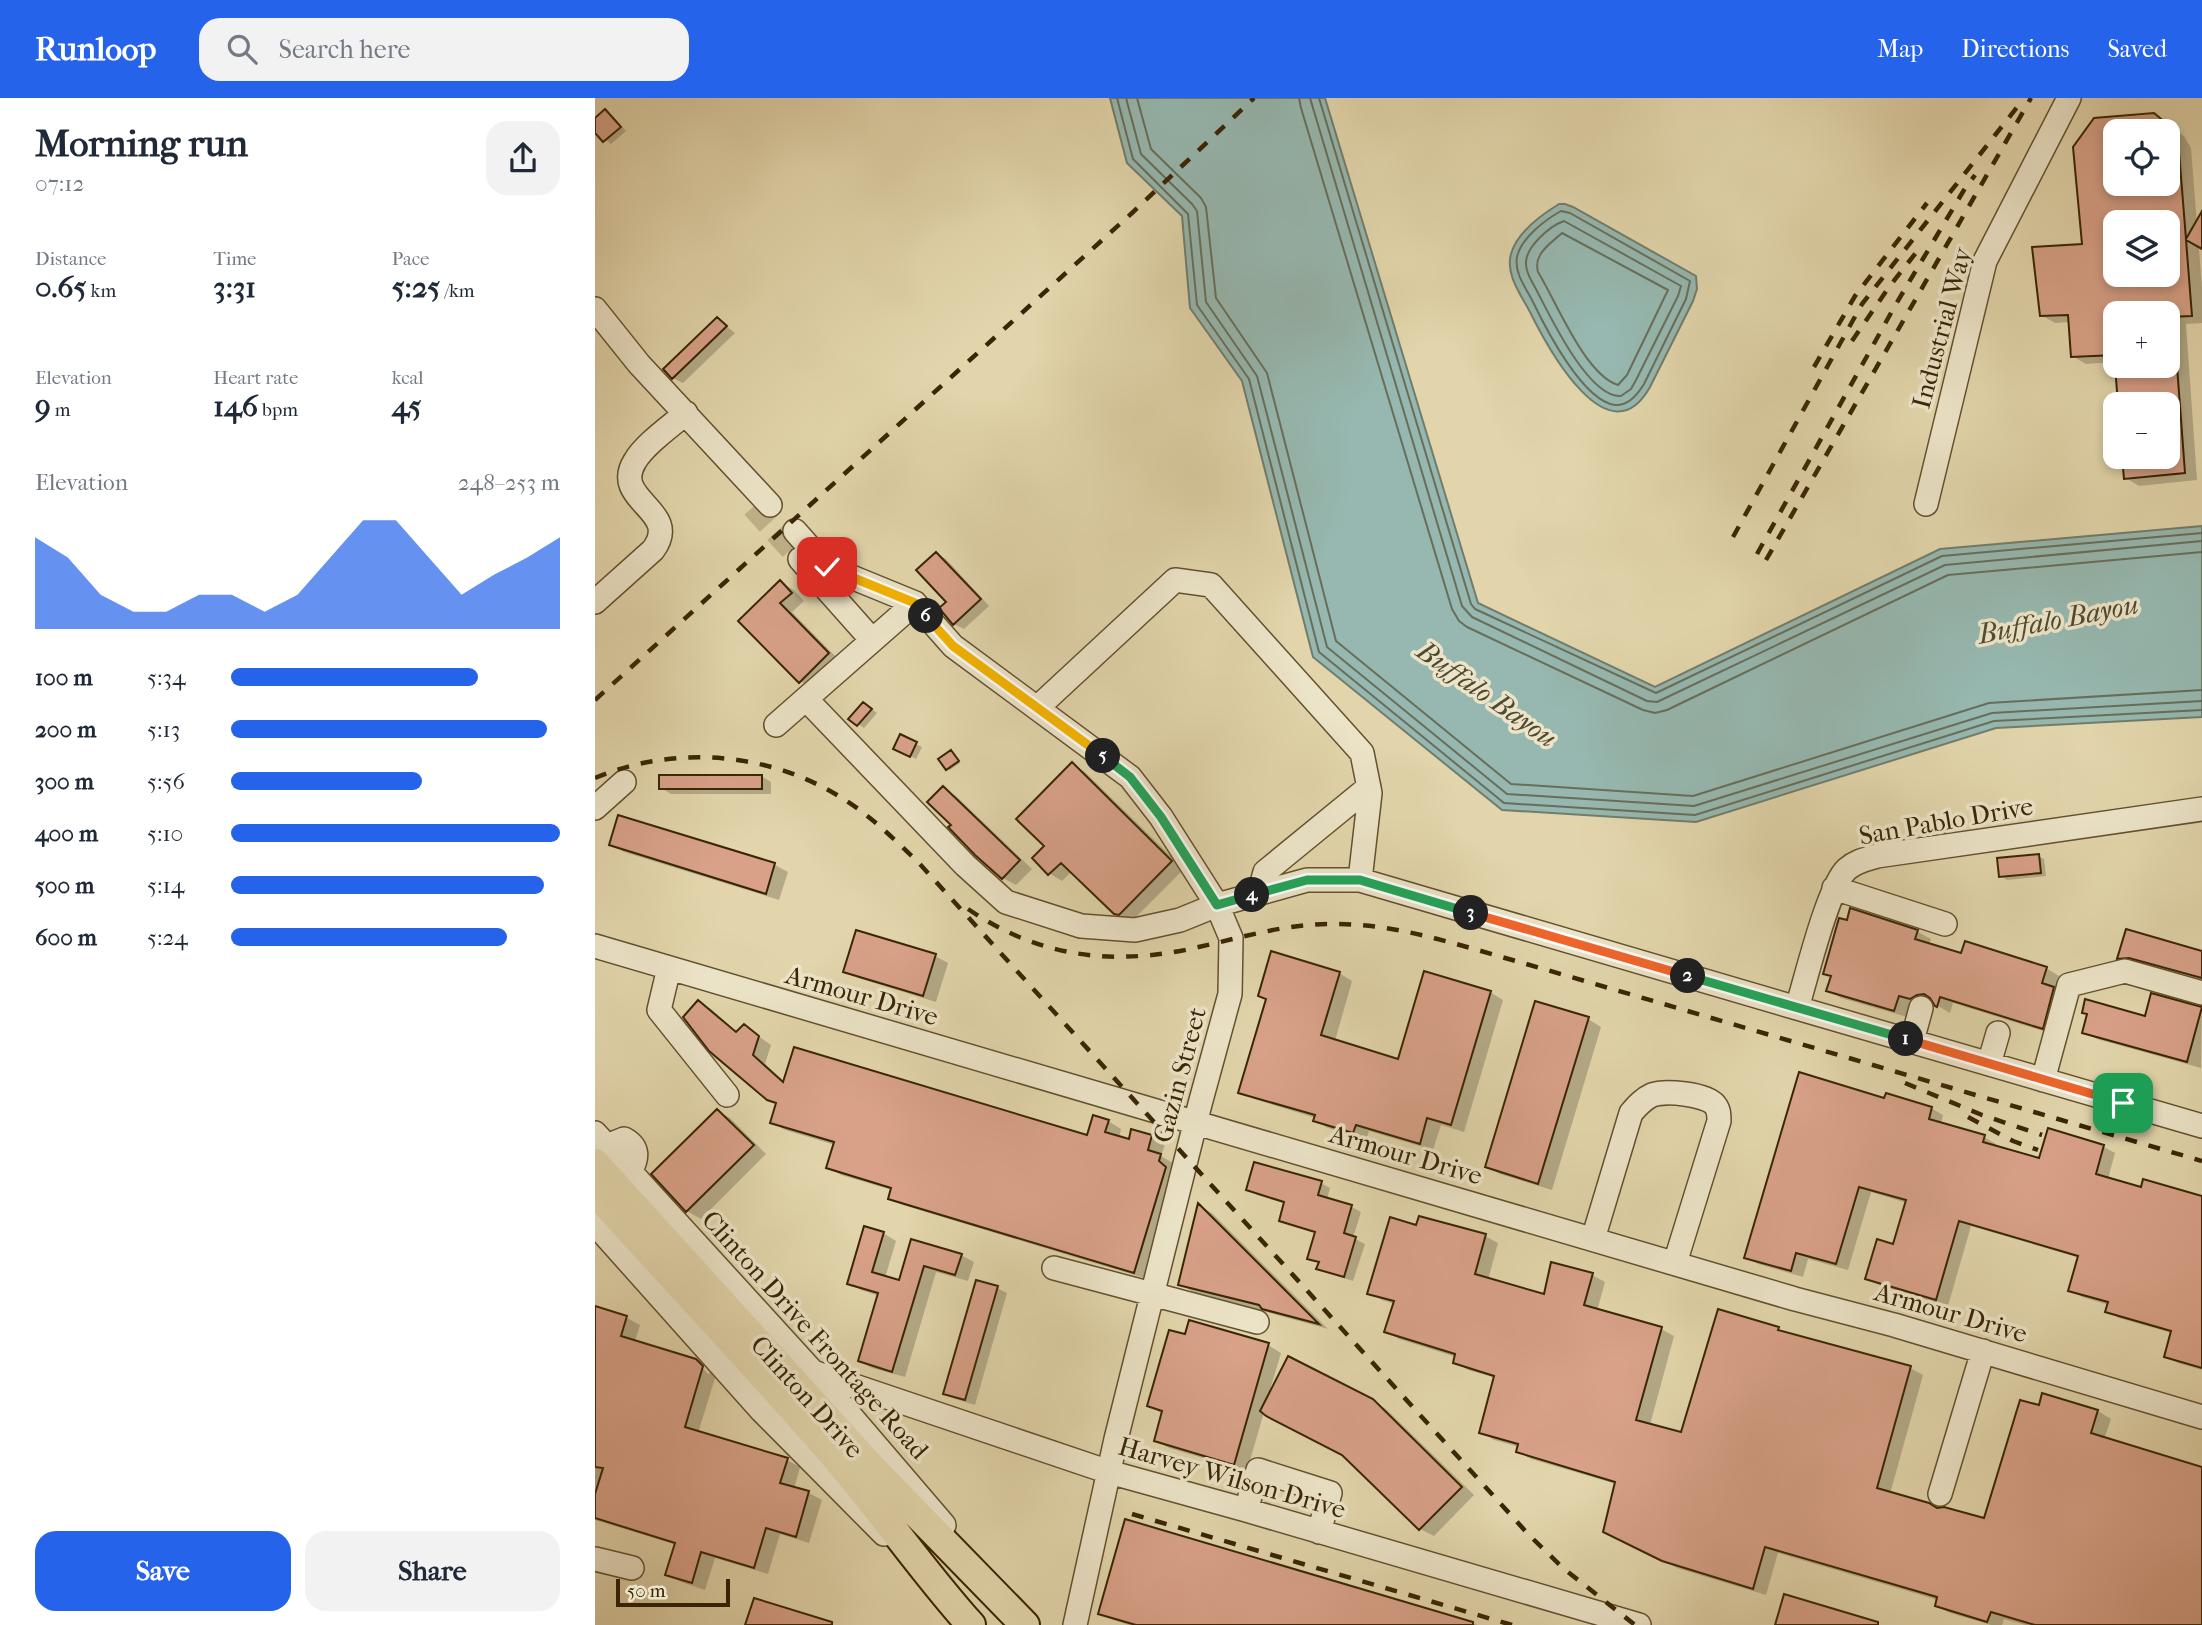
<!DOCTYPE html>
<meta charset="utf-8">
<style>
:root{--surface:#fff;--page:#f2f2f3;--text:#1f2937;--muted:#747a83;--accent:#2563eb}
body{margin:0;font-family:"IM FELL French Canon",serif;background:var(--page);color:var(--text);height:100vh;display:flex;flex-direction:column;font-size:26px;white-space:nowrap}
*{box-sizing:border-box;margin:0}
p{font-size:23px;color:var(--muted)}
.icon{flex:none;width:38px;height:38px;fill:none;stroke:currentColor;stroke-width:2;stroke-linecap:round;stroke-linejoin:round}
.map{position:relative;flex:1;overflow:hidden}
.side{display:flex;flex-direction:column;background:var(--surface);width:595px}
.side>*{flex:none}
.tools{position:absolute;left:1508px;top:21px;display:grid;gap:14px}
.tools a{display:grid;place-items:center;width:77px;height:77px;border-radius:14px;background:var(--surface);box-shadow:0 4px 10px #0003;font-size:35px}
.scale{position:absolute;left:21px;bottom:18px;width:114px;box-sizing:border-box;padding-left:7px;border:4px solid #392505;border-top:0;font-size:19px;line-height:24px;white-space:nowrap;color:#392505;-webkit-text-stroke:5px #ece4c8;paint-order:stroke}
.pin{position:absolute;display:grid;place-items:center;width:60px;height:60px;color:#fff;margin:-30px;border-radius:14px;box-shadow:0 4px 10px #0006}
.km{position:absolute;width:35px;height:35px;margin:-18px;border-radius:50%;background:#222;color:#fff;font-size:19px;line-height:35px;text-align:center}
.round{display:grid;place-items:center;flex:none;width:74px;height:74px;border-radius:21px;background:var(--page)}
.overview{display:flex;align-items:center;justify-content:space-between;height:119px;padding:0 35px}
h1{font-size:38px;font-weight:800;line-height:52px}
.metrics{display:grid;grid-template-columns:repeat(3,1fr);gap:10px;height:119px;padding:7px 35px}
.metrics div{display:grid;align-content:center}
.metrics b{font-size:30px;font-weight:800}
.metrics small{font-size:19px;font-weight:400}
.metrics p{font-size:19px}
.chart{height:196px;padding:14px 35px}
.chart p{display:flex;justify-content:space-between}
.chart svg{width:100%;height:126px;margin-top:7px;fill:var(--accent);opacity:.7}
.primary-button{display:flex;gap:14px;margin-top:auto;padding:14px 35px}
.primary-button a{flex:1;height:80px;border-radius:21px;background:var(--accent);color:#fff;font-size:28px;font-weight:800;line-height:80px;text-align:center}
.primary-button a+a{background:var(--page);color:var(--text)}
ul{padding:0 35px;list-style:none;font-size:23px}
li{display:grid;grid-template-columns:112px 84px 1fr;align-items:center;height:52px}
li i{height:18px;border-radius:9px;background:var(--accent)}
header{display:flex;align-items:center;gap:42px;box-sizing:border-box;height:98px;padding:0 35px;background:var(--accent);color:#fff}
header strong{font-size:33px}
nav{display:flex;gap:38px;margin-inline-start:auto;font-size:24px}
.search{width:490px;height:63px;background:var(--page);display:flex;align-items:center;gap:18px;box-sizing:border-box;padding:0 24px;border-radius:21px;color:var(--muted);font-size:26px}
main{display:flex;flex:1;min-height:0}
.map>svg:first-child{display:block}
.water{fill:#96b8b0;stroke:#717d6c;stroke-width:2}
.shadow{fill:#0003;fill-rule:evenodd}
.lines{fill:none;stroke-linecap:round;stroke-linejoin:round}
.shore{stroke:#686e5a;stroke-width:2}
.building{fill:#d8a188;stroke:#392505;stroke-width:2;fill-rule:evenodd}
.minor-tunnel{stroke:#c0b28a;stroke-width:23;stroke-dasharray:23 11;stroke-linecap:butt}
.minor-casing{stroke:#63512e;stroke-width:26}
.major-casing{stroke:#392505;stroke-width:32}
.minor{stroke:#ece4c8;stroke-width:23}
.major{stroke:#e2d5ab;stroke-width:28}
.rail{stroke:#392505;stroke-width:4.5;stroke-dasharray:12 12;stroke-linecap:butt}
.split-1-casing{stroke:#fff;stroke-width:14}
.split-2-casing{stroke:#fff;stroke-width:14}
.split-3-casing{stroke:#fff;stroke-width:14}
.split-4-casing{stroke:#fff;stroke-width:14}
.split-5-casing{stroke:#fff;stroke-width:14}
.split-6-casing{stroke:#fff;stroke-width:14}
.split-7-casing{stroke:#fff;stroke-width:14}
.split-1{stroke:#f0652b;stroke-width:9}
.split-2{stroke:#22a559;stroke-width:9}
.split-3{stroke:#f0652b;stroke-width:9}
.split-4{stroke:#22a559;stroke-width:9}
.split-5{stroke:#22a559;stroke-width:9}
.split-6{stroke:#f5b400;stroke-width:9}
.split-7{stroke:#f5b400;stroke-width:9}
.labels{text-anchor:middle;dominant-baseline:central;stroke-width:7;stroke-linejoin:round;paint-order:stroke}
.street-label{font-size:26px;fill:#392505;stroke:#ece4c8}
.water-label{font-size:28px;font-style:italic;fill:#504a30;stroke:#ece4c8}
</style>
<header>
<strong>Runloop</strong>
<div class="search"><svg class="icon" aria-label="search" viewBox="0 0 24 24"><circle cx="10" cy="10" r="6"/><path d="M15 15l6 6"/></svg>Search here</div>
<nav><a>Map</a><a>Directions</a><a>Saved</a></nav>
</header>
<main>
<section class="side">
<div class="overview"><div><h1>Morning run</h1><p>07:12</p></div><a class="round"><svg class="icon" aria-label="share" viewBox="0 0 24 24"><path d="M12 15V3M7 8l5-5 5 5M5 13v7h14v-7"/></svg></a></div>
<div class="metrics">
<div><p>Distance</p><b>0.65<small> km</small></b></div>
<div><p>Time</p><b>3:31</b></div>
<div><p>Pace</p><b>5:25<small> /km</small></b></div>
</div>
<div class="metrics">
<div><p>Elevation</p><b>9<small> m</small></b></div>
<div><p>Heart rate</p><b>146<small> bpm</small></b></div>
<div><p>kcal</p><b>45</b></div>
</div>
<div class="chart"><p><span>Elevation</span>248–253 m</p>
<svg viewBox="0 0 160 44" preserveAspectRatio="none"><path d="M0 44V12L10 19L20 32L30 38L40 38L50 32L60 32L70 38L80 32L90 19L100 6L110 6L120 19L130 32L140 25L150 19L160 12V44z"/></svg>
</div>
<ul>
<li><b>100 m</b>5:34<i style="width:75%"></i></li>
<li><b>200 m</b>5:13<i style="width:96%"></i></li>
<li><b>300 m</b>5:56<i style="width:58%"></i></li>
<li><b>400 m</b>5:10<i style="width:100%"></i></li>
<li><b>500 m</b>5:14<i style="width:95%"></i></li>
<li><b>600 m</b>5:24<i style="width:84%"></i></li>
</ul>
<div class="primary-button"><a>Save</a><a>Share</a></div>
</section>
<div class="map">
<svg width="1607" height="1527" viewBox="0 0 1607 1527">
<rect width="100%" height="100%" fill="#e2d5ab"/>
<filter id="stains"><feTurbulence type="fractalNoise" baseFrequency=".00286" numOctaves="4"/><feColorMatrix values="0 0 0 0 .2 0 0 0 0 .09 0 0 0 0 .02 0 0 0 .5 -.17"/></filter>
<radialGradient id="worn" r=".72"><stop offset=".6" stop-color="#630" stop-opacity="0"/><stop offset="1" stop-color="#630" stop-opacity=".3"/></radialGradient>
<path class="water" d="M515,0H730L883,505L1060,589L1345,451L1607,428V619L1401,630L1101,724L907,712L718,559L647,283L595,210L587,118L532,65Z
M964,106H970L978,109L1101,178L1102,191L1098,203L1055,289C1014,362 954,252 936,216C927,198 910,177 916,156C922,134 946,117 964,106Z"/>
<path class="shadow" d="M10,13L16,16L31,33L16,46L0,32V22Z
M1558,17L1589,38L1596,50L1607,190V225L1591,226L1602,382L1544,388L1531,380L1529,359H1573V306H1525L1522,268H1573V215H1521V264L1491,266L1477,258L1475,224L1460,225L1446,217L1489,147L1480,49ZM1521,33H1573V86H1521ZM1521,124H1573V177H1521Z
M122,221L140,235L88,285L78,280L70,271Z
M342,456L351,461L394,508L369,531L359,526L346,511L353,504Z
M185,484L199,492L209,503L197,514L246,564L218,591L205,583L146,523Z
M274,609L282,615L269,630L256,621Z
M306,639L327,649L321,661L300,650Z
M358,656L365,665L355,672L353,671Z
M478,667L490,674L589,771L537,823L520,815L477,773L467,783L454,775L451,748Z
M166,678L176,684V696H76L66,690Z
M348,690L361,698L437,771L421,787L408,780L358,727Z
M25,719L180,767L193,774L184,802L29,754L16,747Z
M1357,724L1359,725L1360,733L1341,734Z
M1443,758L1449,761L1451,778L1412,782L1406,778Z
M1257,812L1323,834L1336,841L1334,847L1367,857L1451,870L1464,878L1460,891L1471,898L1461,937L1358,905L1355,915L1341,907L1339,903L1330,908L1317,904L1312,919L1246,900L1233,892L1237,879L1230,875Z
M1607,855V882L1545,864L1533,865L1524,860Z
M340,858L353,865L341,904L263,880L250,873Z
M744,875L757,883L740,943L805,963L895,894L908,902L869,1034L846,1027L838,1052L774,1033L771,1042L733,1030L720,1022L721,1020L659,1001L645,994Z
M1558,897L1607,910L1606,970L1502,941L1489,934L1551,920Z
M103,904L116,911L143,935L149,928L176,947L170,966L190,984L493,1040L513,1023L526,1031L524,1040L535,1043L538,1033L557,1039L570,1046L566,1058L578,1065L576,1072L583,1078L552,1181L308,1107L295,1100L297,1092L246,1077L233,1069L240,1047L190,1032L177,1024L183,1006L173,1001Z
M993,921L1006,929L957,1092L905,1076L892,1069Z
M1290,1002L1336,1010L1348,1017L1346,1026L1389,1039L1401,1046L1400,1049L1445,1062L1454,1033L1509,1049L1520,1055L1513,1081L1547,1091L1607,1100V1272L1583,1265L1571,1258L1577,1235L1524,1220L1512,1213L1514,1207L1487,1199L1475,1192L1485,1160L1376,1128L1353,1208L1284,1187L1272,1180L1299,1148L1312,1105L1276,1094L1253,1172L1213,1161L1208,1179L1163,1166L1151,1159Z
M122,1013L135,1020L171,1056L106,1121L92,1113L59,1076Z
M726,1085L735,1090L732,1101L757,1109L766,1114L758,1140L770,1146L758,1183L733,1175L724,1170L725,1166L714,1160L721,1135L695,1127L686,1122L691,1106L662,1097L653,1091Z
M605,1108L617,1115L733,1231L598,1194L585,1186Z
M822,1129L890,1138L903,1145L893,1182L951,1198L997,1177L1010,1184L1002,1213L1066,1231L1079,1238L1055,1327L1087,1336L1183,1231L1193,1236L1315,1270L1328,1277L1295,1396L1342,1411L1390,1422L1445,1310L1448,1297L1503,1313L1516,1321L1509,1341L1607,1527H1431L1409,1521L1407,1527H1396L1355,1515L1342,1508L1343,1502L1183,1455L1171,1497L1082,1470L1023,1441L1021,1386L936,1361L923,1354L924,1349L899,1342L886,1334L901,1280L873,1272L860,1264L861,1259L804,1241L792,1234L800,1206L787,1202L775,1195Z
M288,1135L301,1143L290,1180L305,1184L318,1143L366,1157L379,1164L373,1183L341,1174L310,1279L277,1270L265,1263L284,1198L266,1192L254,1185Z
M402,1190L412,1195L380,1307L360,1301L350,1295Z
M0,1210L32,1220L45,1227L40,1243L102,1264L113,1276L116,1274L110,1268L115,1270L121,1277L103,1335L192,1362L205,1369L199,1391L214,1395L227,1402L214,1445L185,1436L173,1476L120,1460L110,1492L86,1484L73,1477L82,1447L0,1422Z
M591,1238L673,1247L686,1255L675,1292L677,1293L777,1303L791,1311L879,1397L839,1438L825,1431L750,1357L669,1314L652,1373L574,1350L561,1343L568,1316L554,1308Z
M531,1423L883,1527H534L518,1522L505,1515Z"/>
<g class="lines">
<path class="shore" d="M522,0L538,61L593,116L602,207L654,281L724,554L909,705L1100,717L1399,623L1607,612
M531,0L546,56L597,106L602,113L611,204L662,278L732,549L912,696L1099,708L1397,615L1607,603
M542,0L556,51L606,100L611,109L621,200L672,275L741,543L916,686L1098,698L1394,605L1607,592
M704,0L706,10L857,511L864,523L872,529L1048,612L1060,615L1072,612L1353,477L1607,454
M715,0L867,508L877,519L1052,603L1062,604L1350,467L1607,443
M724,0L876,506L880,511L1061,595L1347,458L1607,435
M966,113L975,115L1095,183L1091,201L1049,286C1043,296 1034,308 1020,307C988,303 951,231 938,204C931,190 919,175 922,159C926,140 950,122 966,113Z
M969,123L1086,188L1083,198L1041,282L1036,291L1026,298C994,300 956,220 943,195C939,186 931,177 931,166C930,149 955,128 969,123Z
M967,135L1073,192L1032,277L1023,287C990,277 961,203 943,174C938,156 955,146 967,135Z"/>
</g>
<path class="building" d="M10,11L26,29L8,44L0,35V20Z
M1559,15L1577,30L1582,29L1591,141L1607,113V151L1591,142L1597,218L1573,219V215H1521V257L1476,259L1473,217L1445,218L1437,149L1487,146L1478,49L1499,20ZM1521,33H1573V86H1521ZM1521,124H1573V177H1521Z
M122,219L132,228L77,281L68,271Z
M1520,268H1582L1590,375L1529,381L1527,359H1573V306H1523Z
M341,454L386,501L358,527L344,510L351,504L321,472Z
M185,482L197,495L185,505L234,555L204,585L143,523Z
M268,604L277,611L262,628L253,621Z
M305,636L322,644L315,659L298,651Z
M356,652L364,663L351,672L343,661Z
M477,664L577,763L524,817L519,816L466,765L453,777L437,760L449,748L421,721Z
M64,677H167V691H64Z
M348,688L425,762L407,781L380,757L353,729L356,727L332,704Z
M23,717L180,765L171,796L14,747Z
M1357,722L1358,733L1340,736L1339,724Z
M1444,756L1446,775L1404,779L1402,760Z
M1255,810L1323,832L1320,841L1366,855L1370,843L1452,869L1447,885L1459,889L1448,931L1345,899L1342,909L1340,908L1335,900L1329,896L1322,897L1315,901L1304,898L1299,913L1231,893L1236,878L1228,876L1244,820L1252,822Z
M1531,831L1607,853V880L1534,860L1522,861Z
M261,832L341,856L328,898L248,874Z
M676,853L745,874L726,937L803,961L829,873L896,893L856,1027L832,1020L825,1046L761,1027L758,1035L718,1023L720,1017L643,995L671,901L663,898Z
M1556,895L1607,909L1592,964L1487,935L1492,916L1487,915L1490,901L1550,918Z
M103,902L141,934L149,926L164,938L158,957L188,984L199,949L492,1037L498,1017L514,1022L510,1034L534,1041L536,1031L557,1037L553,1052L566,1056L564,1063L571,1069L539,1175L293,1101L296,1090L231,1070L239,1044L175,1025L181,1005L172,1002L114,953L88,919Z
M940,903L994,919L943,1086L890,1069Z
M1204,974L1289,1000L1291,995L1337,1009L1334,1021L1390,1037L1388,1044L1444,1060L1453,1030L1509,1047L1501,1076L1546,1089L1548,1081L1607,1098V1270L1569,1259L1576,1233L1510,1214L1513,1204L1473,1193L1483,1158L1364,1123L1341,1202L1270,1181L1282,1141L1298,1146L1311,1102L1264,1089L1241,1166L1201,1155L1196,1173L1149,1160Z
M122,1011L159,1047L91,1114L56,1076Z
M659,1064L727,1083L723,1097L757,1107L749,1135L761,1139L749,1179L721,1171L724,1164L712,1161L720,1134L684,1123L689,1104L651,1092Z
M603,1105L724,1226L667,1211L664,1207L583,1187Z
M824,1118L891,1136L880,1176L949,1196L956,1164L998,1175L989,1207L1067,1229L1041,1322L1086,1334L1123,1211L1184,1229L1183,1232L1316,1268L1282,1390L1334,1405L1342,1410L1349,1409L1389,1420L1425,1302L1444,1307L1447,1295L1503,1312L1496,1335L1607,1369V1527H1440L1396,1514L1392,1524L1340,1508L1342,1499L1170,1449L1158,1491L1067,1463L1008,1434L1020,1384L921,1354L923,1346L884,1335L899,1278L858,1265L860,1256L789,1234L799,1203L772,1196L795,1119L821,1127Z
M269,1128L289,1134L277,1174L304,1182L316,1141L367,1156L360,1177L329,1168L297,1274L263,1263L283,1195L252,1186Z
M381,1182L403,1188L370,1302L348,1296Z
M0,1208L32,1218L26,1238L101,1261L108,1268L90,1329L193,1360L185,1385L214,1393L201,1439L171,1430L159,1470L106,1454L97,1485L70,1477L80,1445L0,1420V1396L8,1370L0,1369Z
M594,1222L674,1245L639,1367L559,1343L567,1313L552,1308L574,1232L590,1236Z
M693,1258L778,1301L867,1389L824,1432L747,1357L671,1318L665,1313Z
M530,1421L878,1524V1527H541L503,1516Z
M1189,1496L1283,1524V1527H1180Z
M159,1500L237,1524V1527H150Z"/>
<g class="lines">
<path class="minor-tunnel" d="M158,409L205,461"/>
<g class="minor-casing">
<path id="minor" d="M0,211L44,266L175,407
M1331,406L1390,163L1474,0
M200,433L232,469L320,505L358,548L535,679L566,719L622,807L636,840L635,896L605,1006L521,1341L480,1527
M205,461L277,542
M0,504L58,452C88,412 15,403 40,363C50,346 75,329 91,315
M211,601L370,767L411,804L486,828L540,832L585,822L622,807L712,782H765L1202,910
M442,610L580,482L616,487L767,655L775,695L765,782
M181,627L320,505
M0,710L29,684
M1607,711L1282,758C1272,761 1261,763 1252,771C1233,788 1211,881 1202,910L1607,1028
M1239,790L1350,826
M664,796L670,774L774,689
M0,848L1200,1201L1299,1227L1607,1319
M74,870L64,912L132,997
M1317,943L1326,910
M1394,966L1403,935
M1448,982L1474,887L1530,873L1607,895
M0,1035L218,1274L349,1427
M12,1048L29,1041C44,1049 43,1060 35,1074
M0,1126L167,1313L289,1436
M998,1141L1036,1015C1042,1008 1048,1001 1057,997C1070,992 1111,996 1120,1007C1124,1012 1124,1017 1124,1023L1080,1165
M459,1170L662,1224
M218,1274L514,1374L651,1412L1044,1527
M1345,1396L1388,1253
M651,1412L663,1372L735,1395L724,1434
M0,1461L37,1470"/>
</g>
<g class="major-casing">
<path id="major" d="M0,1065L278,1371L430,1527
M0,1094C82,1185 166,1273 246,1366C291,1419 330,1476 376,1527"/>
</g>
<use href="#minor" class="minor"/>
<use href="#major" class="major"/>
<path class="rail" d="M1257,243L1294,189L1327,147
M1219,269L1260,198L1332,105
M1138,439L1267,206L1423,8
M1162,456L1301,206L1369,92L1380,77
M1171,462L1436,0
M0,602L537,115L659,0
M0,680C81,646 176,654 250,702C277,719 300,742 323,764L934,1437L968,1470L1040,1527
M373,811C439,856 507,867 585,853C636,843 684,826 736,826C802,825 866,848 928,865L1607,1063
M1310,985L1387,1017L1447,1037
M1373,1019L1418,1043L1443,1052
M537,1416L917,1527"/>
</g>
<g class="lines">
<g class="split-1-casing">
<path id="split-1" d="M1311,941L1528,1005"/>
</g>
<g class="split-2-casing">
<path id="split-2" d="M1093,878L1311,941"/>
</g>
<g class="split-3-casing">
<path id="split-3" d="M876,815L1093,878"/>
</g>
<g class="split-4-casing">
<path id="split-4" d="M657,797L712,782H765L876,815"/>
</g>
<g class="split-5-casing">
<path id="split-5" d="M508,658L535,679L566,719L622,807L657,797"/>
</g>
<g class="split-6-casing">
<path id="split-6" d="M331,518L358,548L508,658"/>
</g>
<g class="split-7-casing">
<path id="split-7" d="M232,469L320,505L331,518"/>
</g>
<use href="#split-1" class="split-1"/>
<use href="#split-2" class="split-2"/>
<use href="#split-3" class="split-3"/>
<use href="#split-4" class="split-4"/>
<use href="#split-5" class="split-5"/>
<use href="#split-6" class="split-6"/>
<use href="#split-7" class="split-7"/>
</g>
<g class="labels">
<g class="street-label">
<text transform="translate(1347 230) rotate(-75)">Industrial Way</text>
<text transform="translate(1351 723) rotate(-10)">San Pablo Drive</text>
<text transform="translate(267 898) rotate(16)">Armour Drive</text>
<text transform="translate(585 977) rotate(-75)">Gazin Street</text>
<text transform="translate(811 1057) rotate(16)">Armour Drive</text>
<text transform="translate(1356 1215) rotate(16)">Armour Drive</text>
<text transform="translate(220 1237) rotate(48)">Clinton Drive Frontage Road</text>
<text transform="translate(212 1299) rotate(48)">Clinton Drive</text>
<text transform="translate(637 1380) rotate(16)">Harvey Wilson Drive</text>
</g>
<g class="water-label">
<text transform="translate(1463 521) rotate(-11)">Buffalo Bayou</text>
<text transform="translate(892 596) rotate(35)">Buffalo Bayou</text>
</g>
</g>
<rect width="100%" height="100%" filter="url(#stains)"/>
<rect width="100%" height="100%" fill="url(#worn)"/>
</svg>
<div class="tools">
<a><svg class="icon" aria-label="locate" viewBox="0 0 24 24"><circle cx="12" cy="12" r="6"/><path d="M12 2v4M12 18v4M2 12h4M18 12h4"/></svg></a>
<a><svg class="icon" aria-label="layers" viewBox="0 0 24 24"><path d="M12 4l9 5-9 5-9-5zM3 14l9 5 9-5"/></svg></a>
<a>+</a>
<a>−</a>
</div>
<div class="scale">50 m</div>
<div class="pin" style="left:1528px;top:1005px;background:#1e9e55"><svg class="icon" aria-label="arrive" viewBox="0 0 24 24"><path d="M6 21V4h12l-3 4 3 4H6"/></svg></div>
<div class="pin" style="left:232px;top:469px;background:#d93025"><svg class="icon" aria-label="check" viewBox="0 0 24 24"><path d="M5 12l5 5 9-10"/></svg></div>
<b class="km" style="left:1311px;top:941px">1</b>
<b class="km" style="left:1093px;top:878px">2</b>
<b class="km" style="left:876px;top:815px">3</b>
<b class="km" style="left:657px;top:797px">4</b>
<b class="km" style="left:508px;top:658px">5</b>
<b class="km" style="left:331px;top:518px">6</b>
</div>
</main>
